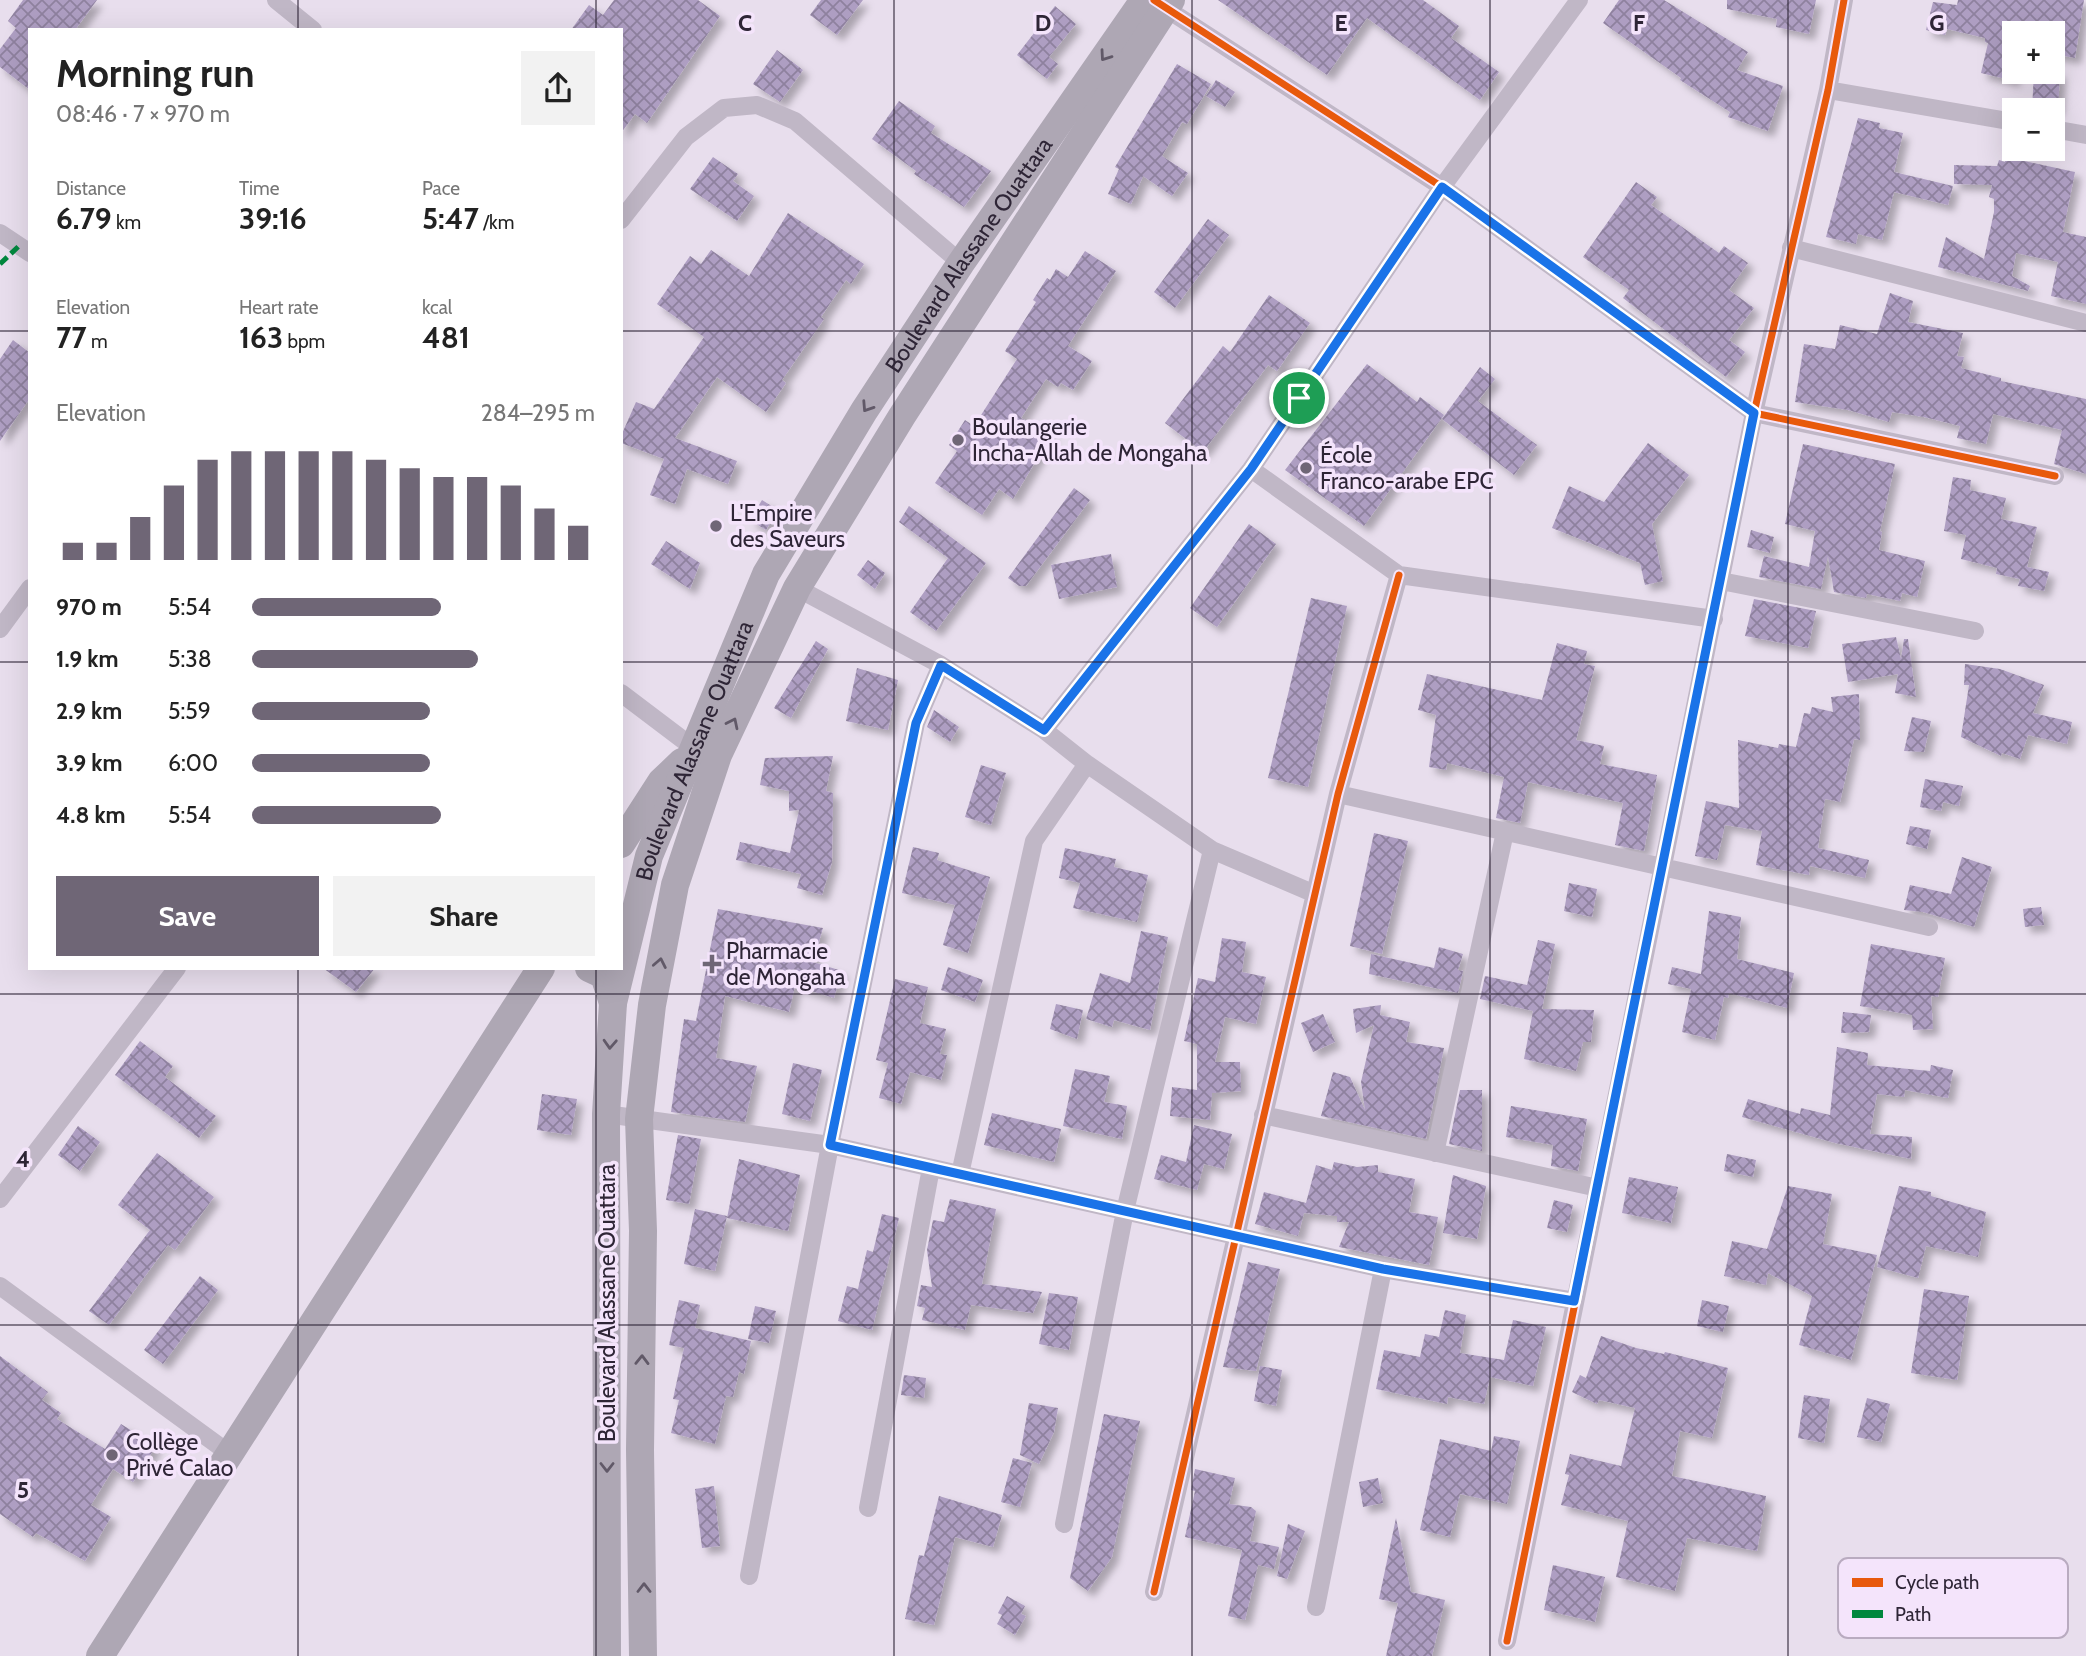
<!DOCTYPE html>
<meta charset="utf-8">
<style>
:root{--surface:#fff;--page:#f2f2f2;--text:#222;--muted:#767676;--accent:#6f6676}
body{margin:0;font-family:Cabin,sans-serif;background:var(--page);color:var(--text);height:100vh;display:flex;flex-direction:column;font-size:26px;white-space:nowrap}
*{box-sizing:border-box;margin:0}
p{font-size:23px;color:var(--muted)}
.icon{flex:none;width:38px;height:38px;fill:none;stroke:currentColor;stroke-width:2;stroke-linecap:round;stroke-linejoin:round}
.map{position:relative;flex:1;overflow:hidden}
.panel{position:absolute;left:28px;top:28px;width:595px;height:942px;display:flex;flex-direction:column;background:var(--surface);border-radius:0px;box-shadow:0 7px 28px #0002}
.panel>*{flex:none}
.fabs{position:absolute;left:2002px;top:21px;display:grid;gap:14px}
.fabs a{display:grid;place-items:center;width:63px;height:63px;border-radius:0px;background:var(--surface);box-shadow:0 7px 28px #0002;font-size:35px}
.pin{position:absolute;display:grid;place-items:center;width:60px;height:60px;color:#fff;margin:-30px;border:4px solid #fff;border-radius:50%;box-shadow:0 2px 7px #0007}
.round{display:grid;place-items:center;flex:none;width:74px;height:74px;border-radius:0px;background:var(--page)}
.summary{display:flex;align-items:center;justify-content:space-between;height:119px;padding:0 28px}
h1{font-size:38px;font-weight:800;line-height:52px}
.stats{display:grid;grid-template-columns:repeat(3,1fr);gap:10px;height:119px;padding:7px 28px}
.stats div{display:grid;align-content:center}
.stats b{font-size:30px;font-weight:800}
.stats small{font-size:19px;font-weight:400}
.stats p{font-size:19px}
.chart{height:196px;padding:14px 28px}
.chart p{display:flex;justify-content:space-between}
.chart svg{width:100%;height:126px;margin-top:7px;stroke:var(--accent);stroke-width:6}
.cta{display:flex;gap:14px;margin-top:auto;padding:14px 28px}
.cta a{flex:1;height:80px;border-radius:0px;background:var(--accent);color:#fff;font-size:28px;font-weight:800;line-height:80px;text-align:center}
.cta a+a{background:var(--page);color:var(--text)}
ul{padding:0 28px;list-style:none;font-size:23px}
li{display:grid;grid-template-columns:112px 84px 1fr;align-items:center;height:52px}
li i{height:18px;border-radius:9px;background:var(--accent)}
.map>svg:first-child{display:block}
.building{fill:url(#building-cross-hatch);filter:url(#shadow)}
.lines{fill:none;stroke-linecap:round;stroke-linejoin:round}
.minor{stroke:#c0b7c6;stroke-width:18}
.primary{stroke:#aea7b4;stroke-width:28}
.quiet{stroke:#00873e;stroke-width:5;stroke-dasharray:10 5;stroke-linecap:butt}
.cycleway-casing{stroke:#f4e4fb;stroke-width:11}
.cycleway{stroke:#e8590c;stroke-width:7}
.oneway{stroke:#615968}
.route-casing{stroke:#fff;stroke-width:14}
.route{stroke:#1a73e8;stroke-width:9}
.grid{fill:none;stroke:#2e2536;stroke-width:2;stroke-opacity:0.55}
.poi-dot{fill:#6f6676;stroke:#f4e4fb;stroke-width:2.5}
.labels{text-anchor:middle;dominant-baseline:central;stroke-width:7;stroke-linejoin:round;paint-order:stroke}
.street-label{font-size:23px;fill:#2e2536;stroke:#f4e4fb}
.poi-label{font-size:23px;fill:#2e2536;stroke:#f4e4fb;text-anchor:start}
.key{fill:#f4e4fb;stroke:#b9abc0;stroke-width:2}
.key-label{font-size:19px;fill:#2e2536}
.grid-label{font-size:23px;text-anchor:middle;font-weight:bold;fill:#2e2536;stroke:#f4e4fb;stroke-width:7;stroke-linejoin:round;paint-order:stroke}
</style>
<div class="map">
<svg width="2086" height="1656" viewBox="0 0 2086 1656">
<defs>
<pattern id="building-cross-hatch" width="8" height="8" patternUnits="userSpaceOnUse" patternTransform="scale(1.75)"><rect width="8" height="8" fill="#ae9ec2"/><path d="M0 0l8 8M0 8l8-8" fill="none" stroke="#8e819e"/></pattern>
<filter id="shadow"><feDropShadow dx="6" dy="6" stdDeviation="3.5" flood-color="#0004"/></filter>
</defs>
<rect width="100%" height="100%" fill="#e8deed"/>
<path class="building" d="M23,0H97L75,30H30V90L0,67V49L16,28L8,21Z
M614,0H698L720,16L647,123L635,114L621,133V30H571L589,5L603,15Z
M821,0H863L837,35L810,15Z
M1218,0H1423L1459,26L1451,38L1499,72L1480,100L1367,18L1327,75Z
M1619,0H1664L1748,52L1737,70L1783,86L1768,131L1728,117L1730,112L1680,80L1681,78L1603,23Z
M1727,0H1816L1809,34L1776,27L1777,19L1727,9Z
M1958,0H2084L2075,58L2053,54V33H2014V81L1981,73L1988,43L1985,42V38L1947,29L1945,35L1926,30L1933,2L1957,5Z
M1055,6L1076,24L1049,57L1058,64L1047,79L1017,55Z
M777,50L803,70L780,102L753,84Z
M1177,64L1211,84L1187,124L1182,122L1162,156L1188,173L1172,196L1143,176L1131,204L1108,194L1119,169L1115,167Z
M2034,72H2060L2058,110H2032Z
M1216,80L1235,92L1225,107L1206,96Z
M899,101L935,126L931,133L991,171L964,207L914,174L916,171L872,139Z
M1858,118L1880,123L1879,128L1903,133L1894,172L1953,186L1948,205L1894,192L1882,240L1858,234L1856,244L1826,237Z
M713,157L738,174L733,181L754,196L737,221L690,189Z
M2006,157L2075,172L2063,232L2086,237V304L2051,296L2058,262L2016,253L2012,276L2030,286L2028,291L1938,267L1946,237L1984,259L1994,212V199L1989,197L1992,185L1954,184V165L1997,166L1999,160L2005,162Z
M1636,182L1657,197L1651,205L1719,253L1724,246L1748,263L1729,290L1754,308L1729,340L1745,352L1726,377L1623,298L1629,290L1583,257Z
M788,213L864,264L851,284L846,280L821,317L824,319L782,380L786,383L766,412L717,377L675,438L737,461L728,484L687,469L675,504L650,495L664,459L621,443V436L636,402L654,409L704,337L657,304L690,256L701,264L711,250L749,276Z
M1208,219L1229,235L1175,308L1154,292Z
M1085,251L1116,271L1068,346L1092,361L1073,390L1061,383L1058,387L1046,379L1021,418L1052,434L1013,499L999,489L982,515L935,483L957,451L949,445L965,420L974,426L1017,359L1005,351L1036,302L1033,300L1047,278L1050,280L1056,269L1068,277Z
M1890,293L1913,301L1908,322L1963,333L1957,356L1964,357L1961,368L2001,378V381L2086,399V474L2054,464L2062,430L1993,414L1986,444L1957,438L1960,426L1924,417L1892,412L1889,422L1848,410L1795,402L1804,344L1835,349L1840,325L1877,334Z
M1269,295L1310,323L1277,371L1268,365L1203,452L1165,423L1223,346L1230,352Z
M13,340L30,353V398L0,441V359Z
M1367,364L1417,402L1420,397L1444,415L1364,526L1285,470Z
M1480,367L1495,379L1478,401L1537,445L1514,475L1442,419Z
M1648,443L1689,475L1652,524L1663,581L1645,585L1640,563L1552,528L1569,486L1604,502Z
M1803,444L1895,464L1880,531L1882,532L1879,550L1925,561L1917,597L1902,593L1900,601L1867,594L1866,598L1834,592L1828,556L1821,589L1759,577L1764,556L1809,567L1815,531L1785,524Z
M1953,477L1971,480L1970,490L2006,498L2001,519L2037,527L2027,567L2049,572L2044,591L2018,586L2020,579L1996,574L1997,568L1961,559L1966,535L1944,531Z
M1074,488L1090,500L1026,586H1019L1008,578Z
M762,500L778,510L766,530L750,520Z
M909,506L986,563L936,631L910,612L948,558L899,522Z
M1249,524L1276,544L1217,627L1190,608Z
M1751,530L1774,537L1770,553L1747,547Z
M666,541L700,563L690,589L651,564Z
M1111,554L1117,587L1059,599L1051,565Z
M868,560L885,573L875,589L857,575Z
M1311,598L1347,606L1308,787L1268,778Z
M1754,599L1816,611L1808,648L1745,636Z
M1896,637L1901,659L1904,639H1908L1916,697L1895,693L1898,674L1848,682L1842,644Z
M816,641L828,649L791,718L774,708Z
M1557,643L1587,651L1584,664L1595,666L1576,740L1604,746L1600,764L1657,775L1644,851L1615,845L1623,803L1528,782L1520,823L1496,818L1504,777L1447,763L1446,770L1429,767L1436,715L1418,710L1427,674L1542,700Z
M1965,664L2000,669L2044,685L2033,713L2072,722L2067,744L2028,735L2020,759L2002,753L2001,756L1961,737L1969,685H1964Z
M857,668L898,680L888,730L846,721Z
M1859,694L1860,740L1854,739L1840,802L1825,799L1818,848L1869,860L1865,878L1810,866L1809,875L1756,865L1762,831L1725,825L1717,860L1695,856L1706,801L1739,808L1738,740L1778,748L1779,744L1796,747L1804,713L1810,714L1812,707L1833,712L1831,697Z
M934,710L959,727L950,742L927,727Z
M1912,717L1931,721L1924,752L1904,751Z
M833,756L826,791L833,793L832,862L822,895L797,888L801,874L736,860L740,842L790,853L799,810L789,811V791L760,785L765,758Z
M981,765L1006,773L991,825L965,817Z
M1925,779L1963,786L1959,806L1943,802L1941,811L1920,807Z
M1910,826L1931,830L1927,849L1906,844Z
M1374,833L1408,841L1382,954L1350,946Z
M913,847L939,853L937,860L990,877L968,953L943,945L955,905L902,893Z
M1065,848L1116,859L1114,867L1148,875L1137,922L1073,908L1080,883L1059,878Z
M1962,857L1992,867L1974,927L1923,912L1904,910L1910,885L1951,894Z
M1569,883L1597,889L1592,917L1564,911Z
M2041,907L2044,925L2025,927L2023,909Z
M718,909L823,928L813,962L842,971L834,998L795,986L789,1012L725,996L716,1058L757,1066L745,1122L671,1112L684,1019L696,1021Z
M1709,911L1741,917L1737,959L1794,973L1787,1008L1729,993L1728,998L1724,997L1715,1040L1682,1032L1691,989L1668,984L1672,967L1701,974Z
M1141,931L1168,937L1150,1030L1114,1020L1112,1027L1086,1019L1100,973L1130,983Z
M1222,938L1246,942L1242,972L1266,977L1256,1024L1225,1017L1215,1062H1240L1241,1091L1212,1093L1210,1120L1170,1116L1172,1087L1197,1090V1044L1184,1041L1198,978L1215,982Z
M1538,940L1555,944L1542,1009L1594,1010L1591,1042H1583L1576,1071L1524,1059L1533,1011L1480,999L1485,976L1527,985Z
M1871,944L1945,958L1938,997L1931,996L1933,1029L1913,1030L1912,1015L1860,1006Z
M1439,947L1463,954L1458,970L1463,971L1458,993L1369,974L1371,954L1434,968Z
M948,967L983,980L975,1002L941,990Z
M323,968H375L356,992Z
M895,979L928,987L920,1023L946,1029L940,1054L947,1055L941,1080L910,1072L901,1104L879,1098L888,1063L876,1060Z
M1056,1004L1083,1010L1077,1039L1050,1029Z
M1381,1005L1380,1015L1410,1022L1406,1042L1444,1048L1426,1139L1321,1116L1333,1072L1350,1077L1365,1110L1361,1082L1374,1025L1356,1033L1353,1009Z
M1843,1012L1871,1015L1869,1032L1841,1033Z
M1323,1014L1335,1042L1313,1052L1301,1023Z
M140,1041L173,1066L165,1077L216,1116L199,1138L115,1075Z
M1837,1047L1868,1053L1867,1065L1930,1071L1931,1065L1953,1070L1948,1098L1905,1090L1904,1097L1877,1094L1870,1134L1912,1137L1911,1159L1835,1143L1742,1117L1748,1099L1800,1114L1801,1108L1830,1115Z
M793,1063L822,1070L810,1121L782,1114Z
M1075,1069L1110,1076L1104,1102L1127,1106L1122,1139L1063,1126Z
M1460,1090H1482V1151L1449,1144Z
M542,1094L577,1099L571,1135L537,1130Z
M1511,1106L1587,1119L1578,1171L1551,1166L1553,1145L1506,1137Z
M992,1113L1061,1129L1054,1162L984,1145Z
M1194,1125L1232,1134L1224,1169L1204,1164L1197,1190L1154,1179L1161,1155L1186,1162Z
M78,1126L100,1142L80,1171L58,1155Z
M678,1135L701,1139L689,1204L666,1200Z
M157,1153L214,1197L175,1250L168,1245L109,1325L89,1311L150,1230L118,1205Z
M1727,1154L1756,1160L1753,1177L1724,1171Z
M739,1159L800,1175L788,1231L727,1218Z
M1334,1162L1357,1167L1378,1165V1172L1415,1179L1409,1212L1438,1217L1429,1265L1339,1247L1349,1222H1337V1216L1304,1213L1298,1236L1255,1224L1264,1192L1306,1203L1316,1165L1332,1170Z
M1453,1175L1486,1186L1477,1239L1443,1233Z
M1629,1177L1678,1187L1671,1223L1622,1213Z
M1788,1186L1832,1194L1823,1244L1877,1255L1851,1360L1799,1345L1812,1296L1768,1273L1766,1285L1724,1276L1732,1241L1767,1249Z
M1899,1186L1931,1192V1196L1986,1212L1978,1257L1926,1246L1918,1278L1877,1267Z
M950,1199L996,1209L982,1284L1042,1292L1033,1313L971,1305L965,1330L922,1320L925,1308L917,1306L921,1285L932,1287L927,1250L933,1220L944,1222Z
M1554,1200L1573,1205L1567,1232L1547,1228Z
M695,1209L727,1216L715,1271L684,1264Z
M882,1214L899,1218L872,1330L838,1321L847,1286L858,1289L867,1250L873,1252Z
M1248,1262L1280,1269L1256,1371L1223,1367Z
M200,1276L218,1290L163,1364L144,1350Z
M1924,1289L1969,1296L1957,1380L1911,1373Z
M1049,1293L1078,1297L1069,1350L1039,1344Z
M679,1300L700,1305L695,1328L751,1341L744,1374L739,1372L733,1397L726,1396L715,1444L671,1433L679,1400L673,1399L684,1348L669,1345Z
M1702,1300L1729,1306L1723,1332L1697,1326Z
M755,1306L776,1311L769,1343L748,1339Z
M1445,1310L1466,1315L1460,1353L1504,1360L1513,1320L1546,1327L1533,1386L1490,1377L1484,1404L1448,1397L1447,1404L1376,1389L1384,1350L1420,1357L1425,1334L1439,1337Z
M1601,1336L1636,1348L1664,1354L1665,1352L1728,1368L1712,1438L1680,1431L1672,1476L1766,1496L1757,1551L1687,1538L1675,1591L1616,1577L1628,1521L1561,1505L1569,1475L1565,1474L1570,1454L1621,1466L1635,1408L1599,1400L1597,1404L1572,1392L1580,1375L1586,1378Z
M0,1356L48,1392L42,1400L61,1413L57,1419L105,1449L121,1424L156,1446L133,1482L113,1469L91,1505L111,1517L85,1561L36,1533L33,1537L0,1514Z
M1260,1366L1282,1370L1276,1406L1254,1401Z
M904,1375L926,1378L924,1398L901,1395Z
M1804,1395L1830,1399L1824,1443L1798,1438Z
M1867,1398L1890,1404L1881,1442L1857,1437Z
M1029,1403L1058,1408L1054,1432L1039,1464L1020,1455Z
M1104,1414L1140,1421L1112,1557L1088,1591L1070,1578Z
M1494,1436L1520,1441L1507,1504L1460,1494L1450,1537L1420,1530L1440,1439L1491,1451Z
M1013,1458L1032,1463L1020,1507L1001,1502Z
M1195,1469L1235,1478L1229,1504L1251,1507L1256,1511L1250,1541L1279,1547L1274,1569L1258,1565L1245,1620L1228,1616L1242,1550L1185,1537L1195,1491L1191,1490Z
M1378,1478L1383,1503L1363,1507L1359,1482Z
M714,1486L720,1546L702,1548L695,1489Z
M939,1496L1002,1515L993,1547L955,1537L934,1625L905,1619L919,1555L924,1556Z
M1396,1518L1411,1592L1445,1600L1432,1656H1386L1398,1603L1379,1599Z
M1288,1524L1305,1531L1287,1579L1277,1576Z
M1553,1565L1605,1577L1595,1622L1544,1610Z
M1007,1596L1025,1606L1021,1614L1026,1616L1015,1635L997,1624L1002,1615L998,1613Z"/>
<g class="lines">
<path class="minor" d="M276,0L313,30
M1159,4L1442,187L1754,413L2055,476
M1828,90L2014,122
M2053,129L2086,135
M621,220L686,137L724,108L757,105L795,121L961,263
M0,233L30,253
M1791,248L2086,323
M1251,469L1399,575L1714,619
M1721,581L1975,631
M797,588L941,665L1044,730L1087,764L1212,850L1315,894
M0,629L30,588
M621,693L695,749
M1044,730L1251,469L1442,187L1579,0
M1338,794L1929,927
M606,1114L830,1145L1383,1269L1575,1301
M1263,1115L1598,1188
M1435,1153L1505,832
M960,1174L1034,841L1087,764
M0,1199L177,968
M0,1286L230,1454
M868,1508L931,1168
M1064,1524L1125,1211L1212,850
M749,1576L830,1145L916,723L941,665
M1154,1592L1338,794L1399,575
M1316,1607L1383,1269
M1507,1641L1754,413L1828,90L1844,0"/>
<g class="primary">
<path d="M621,844L661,782L682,762"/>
<path d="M589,968L604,975L613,1003"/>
<path d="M100,1656L541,968"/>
<path id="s1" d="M607,1656L606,1114L613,1003L649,856L766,574L864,411L961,263L1144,0"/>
<path d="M643,1656L640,1450L643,1231L639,1119L652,1005L675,885L718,755L797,588L902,416L1171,0"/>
</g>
<path class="quiet" d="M0,264L19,246"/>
<g class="cycleway-casing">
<path id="cycleway" d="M1154,0L1442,187L1754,413L2055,476
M1154,1592L1338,794L1399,575
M1507,1641L1754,413L1828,90L1844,0"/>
</g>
<use href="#cycleway" class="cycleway"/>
</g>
<defs><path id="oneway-chevron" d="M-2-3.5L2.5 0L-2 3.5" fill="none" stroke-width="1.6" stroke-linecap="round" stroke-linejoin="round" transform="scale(1.75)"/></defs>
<g class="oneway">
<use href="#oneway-chevron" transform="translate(1105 56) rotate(125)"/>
<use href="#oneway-chevron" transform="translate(867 407) rotate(123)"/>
<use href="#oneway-chevron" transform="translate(733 723) rotate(-64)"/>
<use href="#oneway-chevron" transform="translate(660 963) rotate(-79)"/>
<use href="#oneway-chevron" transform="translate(610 1044) rotate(93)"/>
<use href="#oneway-chevron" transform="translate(642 1360) rotate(-89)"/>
<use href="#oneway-chevron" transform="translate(607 1467) rotate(90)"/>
<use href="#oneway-chevron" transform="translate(644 1588) rotate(-90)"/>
</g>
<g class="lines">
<g class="route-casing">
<path id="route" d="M1442,187L1754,413L1574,1301L1383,1269L830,1145L916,723L941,665L1044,730L1251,469Z"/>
</g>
<use href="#route" class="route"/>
</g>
<path class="grid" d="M298,0V30M596,0V30M894,0V1656M1192,0V1656M1490,0V1656M1788,0V1656M0,331H30M621,331H2086M0,662H30M621,662H2086M298,968V1656M596,968V1656M0,994H2086M0,1325H2086"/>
<g class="poi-dot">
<circle cx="958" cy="440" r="7"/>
<circle cx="1306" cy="468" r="7"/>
<circle cx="716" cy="526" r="7"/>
<path d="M708.5 953.5h7v7h7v7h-7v7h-7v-7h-7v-7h7z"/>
<circle cx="112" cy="1455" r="7"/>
</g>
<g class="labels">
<g class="street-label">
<text stroke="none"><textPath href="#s1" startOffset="1488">Boulevard Alassane Ouattara</textPath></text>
<text stroke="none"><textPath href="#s1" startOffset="919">Boulevard Alassane Ouattara</textPath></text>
<text transform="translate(607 1303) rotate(-90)">Boulevard Alassane Ouattara</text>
</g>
<g class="poi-label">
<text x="972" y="427">Boulangerie<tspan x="972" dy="26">Incha-Allah de Mongaha</tspan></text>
<text x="1320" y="455">École<tspan x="1320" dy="26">Franco-arabe EPC</tspan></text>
<text x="730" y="513">L'Empire<tspan x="730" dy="26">des Saveurs</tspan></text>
<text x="726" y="951">Pharmacie<tspan x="726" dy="26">de Mongaha</tspan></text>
<text x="126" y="1442">Collège<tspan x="126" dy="26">Privé Calao</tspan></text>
</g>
</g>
<rect x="1838" y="1558" width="230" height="80" rx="10" class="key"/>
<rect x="1852" y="1578" width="31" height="9" fill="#e8590c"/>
<rect x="1852" y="1610" width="31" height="8" fill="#00873e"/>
<g class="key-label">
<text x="1895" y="1589">Cycle path</text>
<text x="1895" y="1621">Path</text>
</g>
<g class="grid-label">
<text x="745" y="31">C</text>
<text x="1043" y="31">D</text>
<text x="1341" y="31">E</text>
<text x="1639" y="31">F</text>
<text x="1937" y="31">G</text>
<text x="23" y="1167">4</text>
<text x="23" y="1498">5</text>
</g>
</svg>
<div class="fabs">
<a>+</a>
<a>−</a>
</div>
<div class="pin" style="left:1299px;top:398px;background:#1e9e55"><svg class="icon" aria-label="arrive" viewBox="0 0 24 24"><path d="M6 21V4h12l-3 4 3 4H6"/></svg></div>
<section class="panel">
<div class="summary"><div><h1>Morning run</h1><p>08:46 · 7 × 970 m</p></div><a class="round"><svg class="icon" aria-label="share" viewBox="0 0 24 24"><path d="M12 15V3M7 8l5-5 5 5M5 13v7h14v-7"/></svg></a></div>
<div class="stats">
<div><p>Distance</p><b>6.79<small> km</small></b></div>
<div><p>Time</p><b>39:16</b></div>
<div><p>Pace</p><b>5:47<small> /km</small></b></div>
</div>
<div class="stats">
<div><p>Elevation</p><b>77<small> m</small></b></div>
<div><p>Heart rate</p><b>163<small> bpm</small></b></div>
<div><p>kcal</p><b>481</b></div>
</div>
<div class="chart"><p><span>Elevation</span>284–295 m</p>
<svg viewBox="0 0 160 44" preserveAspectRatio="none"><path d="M5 44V38M15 44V38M25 44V29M35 44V18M45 44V9M55 44V6M65 44V6M75 44V6M85 44V6M95 44V9M105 44V12M115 44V15M125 44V15M135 44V18M145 44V26M155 44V32"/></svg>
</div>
<ul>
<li><b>970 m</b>5:54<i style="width:55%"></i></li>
<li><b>1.9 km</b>5:38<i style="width:66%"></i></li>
<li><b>2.9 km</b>5:59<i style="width:52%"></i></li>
<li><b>3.9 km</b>6:00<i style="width:52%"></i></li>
<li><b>4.8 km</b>5:54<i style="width:55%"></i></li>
</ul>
<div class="cta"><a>Save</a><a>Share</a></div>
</section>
</div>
